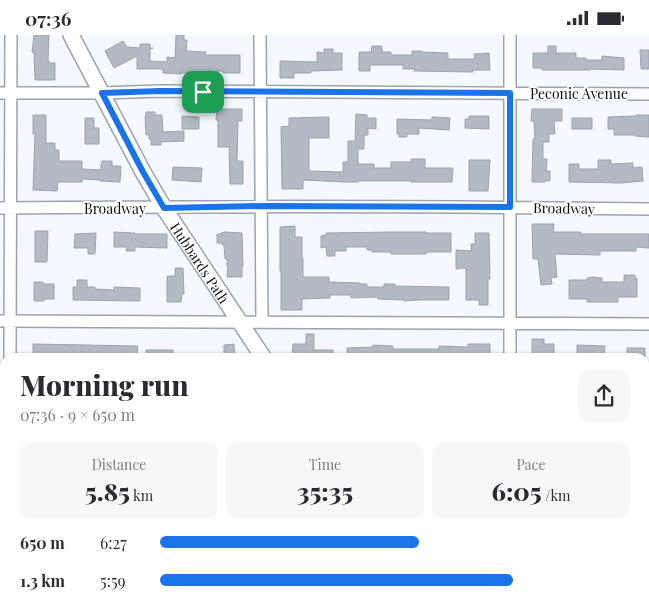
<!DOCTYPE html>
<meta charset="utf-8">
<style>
:root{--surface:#fff;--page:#f7f7f7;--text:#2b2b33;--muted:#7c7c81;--accent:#1a73e8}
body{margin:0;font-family:"Playfair Display",serif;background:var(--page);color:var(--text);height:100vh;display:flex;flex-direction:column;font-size:19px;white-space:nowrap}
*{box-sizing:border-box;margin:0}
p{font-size:16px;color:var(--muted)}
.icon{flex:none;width:28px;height:28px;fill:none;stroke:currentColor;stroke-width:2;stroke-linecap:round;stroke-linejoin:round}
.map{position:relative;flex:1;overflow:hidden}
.panel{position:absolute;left:0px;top:318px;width:650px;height:256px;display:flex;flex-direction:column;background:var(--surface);border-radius:15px 15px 0 0;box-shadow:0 1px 4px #0004}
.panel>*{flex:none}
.pin{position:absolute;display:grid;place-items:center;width:42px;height:42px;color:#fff;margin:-21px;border-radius:10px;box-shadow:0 2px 8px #0006}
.round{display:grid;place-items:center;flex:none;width:52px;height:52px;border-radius:10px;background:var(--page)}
.headline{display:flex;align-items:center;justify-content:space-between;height:85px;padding:0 20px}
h1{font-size:28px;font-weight:800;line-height:38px}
.figures{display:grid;grid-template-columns:repeat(3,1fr);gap:8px;height:85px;padding:5px 20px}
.figures div{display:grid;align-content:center;border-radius:10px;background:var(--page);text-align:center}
.figures b{font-size:25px;font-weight:800}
.figures small{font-size:14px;font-weight:400}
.figures p{font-size:14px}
ul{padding:0 20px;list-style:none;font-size:16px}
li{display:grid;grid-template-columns:80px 60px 1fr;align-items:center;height:38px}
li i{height:12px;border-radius:6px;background:var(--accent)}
.status{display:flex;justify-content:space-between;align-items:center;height:35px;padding:0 25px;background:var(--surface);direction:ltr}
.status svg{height:14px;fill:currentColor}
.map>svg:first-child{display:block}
.building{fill:#b3bac3;stroke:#9da3ac}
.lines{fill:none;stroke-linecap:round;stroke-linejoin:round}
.service-casing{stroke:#9da3ac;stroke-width:8}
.minor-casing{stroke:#9da3ac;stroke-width:14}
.tertiary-casing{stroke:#9da3ac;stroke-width:18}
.secondary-casing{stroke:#9da3ac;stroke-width:19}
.service{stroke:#fff;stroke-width:5.5}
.minor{stroke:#fff;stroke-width:11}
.tertiary{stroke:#fff;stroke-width:15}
.secondary{stroke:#fff;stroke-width:16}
.route-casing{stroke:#fff;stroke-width:10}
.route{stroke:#1a73e8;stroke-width:6}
.labels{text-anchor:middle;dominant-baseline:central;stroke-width:4;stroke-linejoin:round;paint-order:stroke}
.street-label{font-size:14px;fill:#0c0e11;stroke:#fff}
</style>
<div class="status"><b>07:36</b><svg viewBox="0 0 49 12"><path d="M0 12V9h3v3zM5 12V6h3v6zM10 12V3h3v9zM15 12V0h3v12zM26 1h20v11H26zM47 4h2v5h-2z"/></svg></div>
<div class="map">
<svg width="649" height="573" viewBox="0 0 649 573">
<rect width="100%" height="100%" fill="#f5f9ff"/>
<path class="building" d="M34,0H49L48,26H49V28H55V45H35L34,17H32Z
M176,0H184V5H187L186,16L206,17L205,20H240V38H223V36L181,38V39L163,38V34H137V21L114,33L105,16L123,6L127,12L140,13V9H150V13H153L150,14V26L167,27V22L175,23Z
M372,11H382V17H391V20H412V16H421V17L448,18V24H475L474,19L489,18L490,35H473V37L414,36L415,34H403V30H370V36H359V17H371Z
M548,11H556V18H576V23H586V25H602V21L624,23V35L591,34L590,35H542V33H533V18H548Z
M324,14H333V18H342V35L311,36V38H294V43H280V26L317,27V17L324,18Z
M640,15H649V34H641Z
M217,74H242V86H238L237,126H243V149H230L229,112H218V85H216Z
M532,74H562V86H554L555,99H549V107H543V124H547L546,136H550V146H545V147H532L533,104H535L534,86H531Z
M146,77H155V80H162L163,97L184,96V106L161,107V110H151V104H149V100H146L145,81H146Z
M356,79L367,80V83H376V94L368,93V100H364V114H358V129H374V133H391V127H411V124H425V133H453L452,147H411V146H358V147H345L303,145V154H282L281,92L289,91V83L329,82V103H309V136L343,137V127H348V106H355Z
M33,80H46V108H55V115H59V126H82V134L100,135L102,126H112V131H121L120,147L100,146V145L82,144V147H58L57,156L33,155L35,99H33Z
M636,80H649V102L635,101V100H614V94H608V82L636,81Z
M182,81L199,82V94H182Z
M469,81H489V94L465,93V84H469Z
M432,82L450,83L449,95L419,93V99H407V102H399V99H397V84L432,85Z
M85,83H94V93H99V109H85Z
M572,83H592V94H572Z
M469,125H490L488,156H469Z
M598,125H611V129L633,128V133L642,132L643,146L621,148L569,147V129H579V134H598Z
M173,132L202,133L201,147L172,145Z
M532,189H554L553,197H581V199H649V213L636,212V216H600V220L555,219L557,242L551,243L552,249L541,250L538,224H533Z
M295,191V202H302V223H303V242H329V247L360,248V249H367V252H384V249H395V251L449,252V265H420L404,266V265L378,264L377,262L351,263V260H330V263L302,264V275H281V236H280V192Z
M35,196H48L47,227H35Z
M114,197L135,198V199H167V213L135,212V216H126L127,212H114Z
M225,197L242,198L243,231H242V242H227L228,231H227V224H225L224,210H222V208H217V199H221V198Z
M391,197H426V198H451V217H426V219H391V217H372V215H367V212H346V216H335V221H327L326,212L321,213V201L326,200V198Z
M96,198L95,219H88V213H74L75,199Z
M475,198H489L490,244H488V270H479V265H466V233L456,234V215L471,216V209H475Z
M175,233H183L184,259H182L181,267H167V241H175Z
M624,240H635V243H637V262H618V267H587V264H569V245H587V243L593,242L602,243V247H624Z
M77,245H87V252H95V254L114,255V252L140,253V266L73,265V252H77Z
M34,247H43V249H54V264H44V266H34Z
M306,299H314V315H333V322H292L293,309H306Z
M532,304H544V309H554V322H532Z
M33,309L138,311L137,322H33Z
M234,309L235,322H224V310Z
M468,309H490V322H347V313L373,312V310L393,311V314H439V311L468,312Z
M577,310L605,311L604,321L577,322Z
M627,313H645V322H627Z
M146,315H173V322H146Z"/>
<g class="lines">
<g class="service-casing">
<path id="service" d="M0,422H5
M0,537L5,536
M0,555L5,566
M300,569L302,573
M96,573L125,569"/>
</g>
<g class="minor-casing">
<path id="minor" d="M260,0L262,287
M0,58H102L160,56L649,59
M0,173C216,171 433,171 649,174
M0,286L649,289
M10,322L11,0
M510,322V0"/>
</g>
<g class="tertiary-casing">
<g id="tertiary">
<path id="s1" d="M71,0L143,137L164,173L263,322"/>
</g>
</g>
<g class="secondary-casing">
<path id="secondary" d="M645,564H649
M333,573L408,569"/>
</g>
<use href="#service" class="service"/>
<use href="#minor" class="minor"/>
<use href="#tertiary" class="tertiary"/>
<use href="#secondary" class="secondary"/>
</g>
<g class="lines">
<g class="route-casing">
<path id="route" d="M160,56L510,58V172L261,171L164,173L143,137L102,58Z"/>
</g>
<use href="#route" class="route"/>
</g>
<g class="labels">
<g class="street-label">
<text x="579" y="58">Peconic Avenue</text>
<text x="115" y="173">Broadway</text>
<text transform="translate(564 173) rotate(1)">Broadway</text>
<text stroke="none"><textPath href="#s1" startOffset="262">Hubbards Path</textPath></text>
</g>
</g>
</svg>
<div class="pin" style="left:203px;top:57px;background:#1e9e55"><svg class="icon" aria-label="arrive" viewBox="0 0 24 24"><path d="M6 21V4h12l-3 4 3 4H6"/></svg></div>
<section class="panel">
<div class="headline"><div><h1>Morning run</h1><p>07:36 · 9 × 650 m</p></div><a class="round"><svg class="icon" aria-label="share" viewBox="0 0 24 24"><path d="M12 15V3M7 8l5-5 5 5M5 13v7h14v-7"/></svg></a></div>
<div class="figures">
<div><p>Distance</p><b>5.85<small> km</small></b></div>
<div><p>Time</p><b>35:35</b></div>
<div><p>Pace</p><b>6:05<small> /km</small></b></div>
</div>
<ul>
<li><b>650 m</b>6:27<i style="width:55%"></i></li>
<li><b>1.3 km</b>5:59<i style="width:75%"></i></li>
</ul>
</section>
</div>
